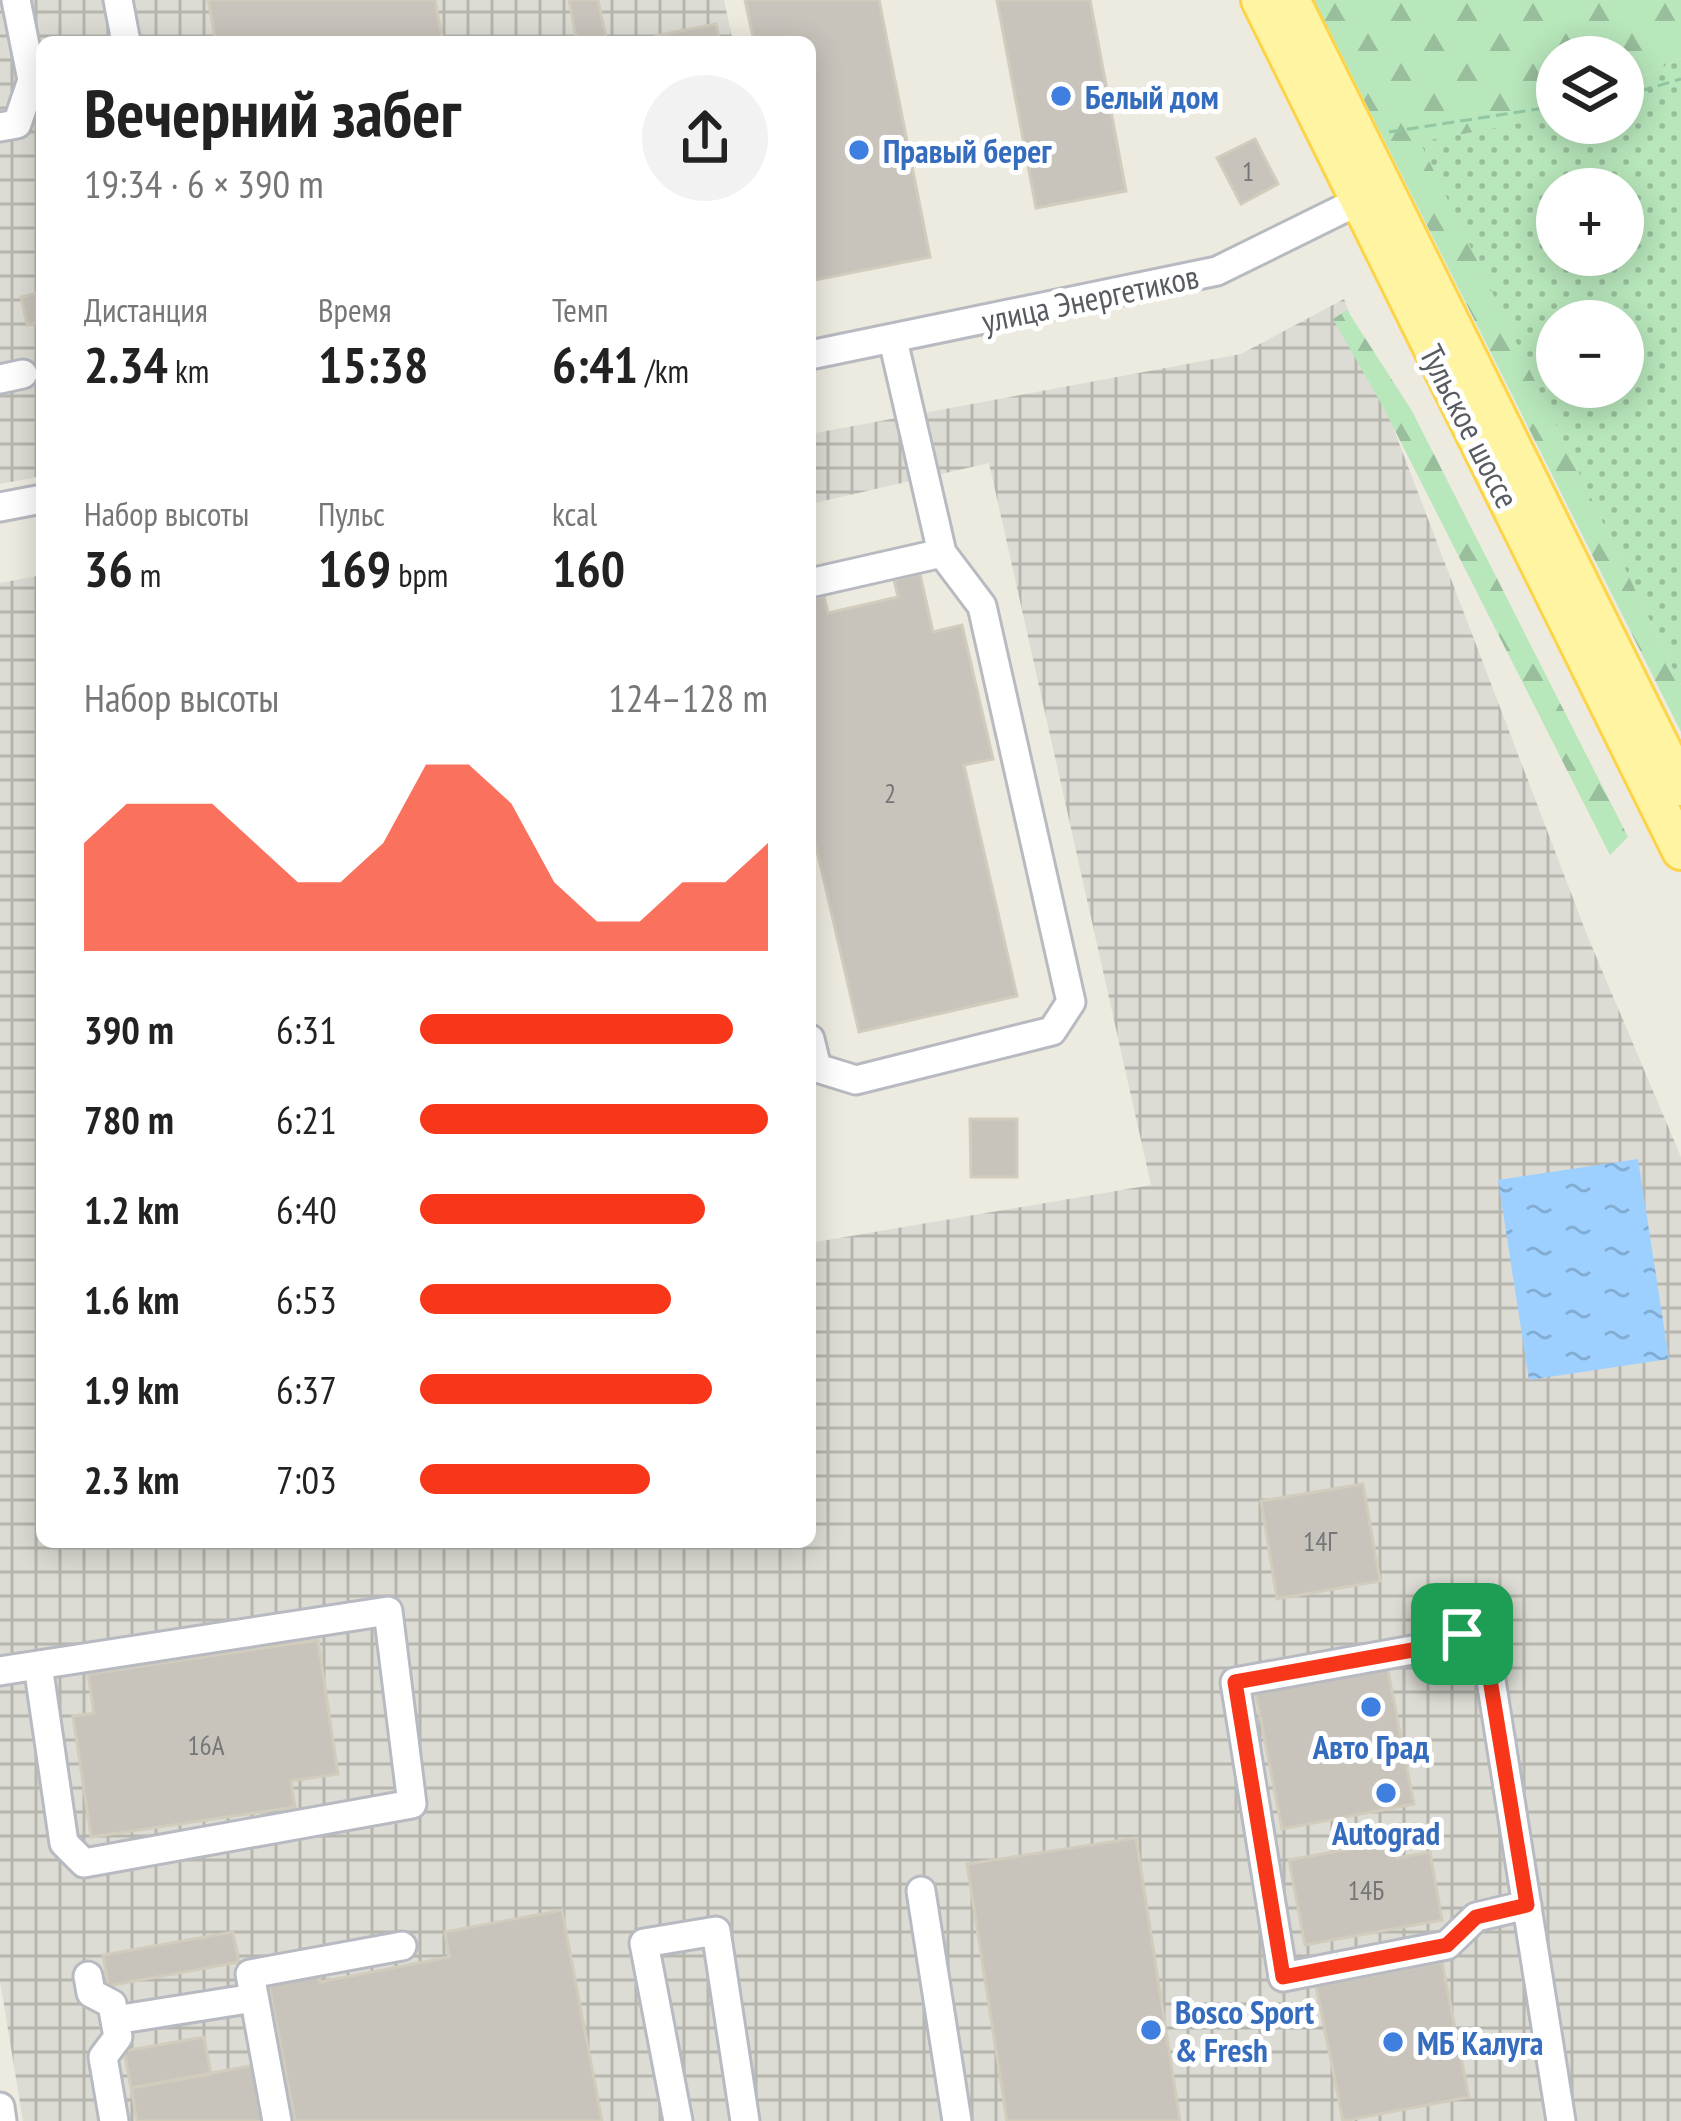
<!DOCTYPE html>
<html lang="ru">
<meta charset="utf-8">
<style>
:root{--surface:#fff;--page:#f2f2f2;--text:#222;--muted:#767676;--accent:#f8361a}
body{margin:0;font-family:"PT Sans Narrow",sans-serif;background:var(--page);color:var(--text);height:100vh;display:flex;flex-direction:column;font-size:45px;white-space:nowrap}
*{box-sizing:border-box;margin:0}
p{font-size:39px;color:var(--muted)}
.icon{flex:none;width:66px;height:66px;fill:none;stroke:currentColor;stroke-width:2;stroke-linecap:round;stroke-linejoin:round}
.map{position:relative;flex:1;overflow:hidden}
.details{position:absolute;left:36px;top:36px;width:780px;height:1512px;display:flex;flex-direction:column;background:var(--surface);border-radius:18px;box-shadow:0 6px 30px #0003}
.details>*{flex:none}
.fabs{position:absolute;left:1536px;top:36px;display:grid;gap:24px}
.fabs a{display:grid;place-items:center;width:108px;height:108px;border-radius:50%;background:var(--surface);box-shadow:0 6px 30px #0003;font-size:60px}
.pin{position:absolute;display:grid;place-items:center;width:102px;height:102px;color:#fff;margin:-51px;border-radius:24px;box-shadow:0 6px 18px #0006}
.round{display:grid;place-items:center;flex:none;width:126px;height:126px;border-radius:63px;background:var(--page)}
.head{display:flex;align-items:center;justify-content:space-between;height:204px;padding:0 48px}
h1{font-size:66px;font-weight:700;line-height:90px}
.figures{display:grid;grid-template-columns:repeat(3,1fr);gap:18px;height:204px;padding:12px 48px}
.figures div{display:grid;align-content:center}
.figures b{font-size:51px;font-weight:700}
.figures small{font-size:33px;font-weight:400}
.figures p{font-size:33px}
.chart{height:336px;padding:24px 48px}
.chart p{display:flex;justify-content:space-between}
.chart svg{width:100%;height:216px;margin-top:12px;fill:var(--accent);opacity:.7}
ul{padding:0 48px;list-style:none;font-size:39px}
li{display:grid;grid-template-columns:192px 144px 1fr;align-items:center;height:90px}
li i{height:30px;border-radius:15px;background:var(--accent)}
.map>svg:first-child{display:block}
.industrial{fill:url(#industrial-grid)}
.grass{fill:url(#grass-dots);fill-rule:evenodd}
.forest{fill:url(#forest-firs)}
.water{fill:url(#water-ripples)}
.building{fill:#c8c4bc;stroke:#d2ccbd;stroke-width:3}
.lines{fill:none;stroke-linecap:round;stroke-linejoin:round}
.minor-casing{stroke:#b7bac0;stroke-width:33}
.major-casing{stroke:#fdd348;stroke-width:42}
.path{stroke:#91c8a3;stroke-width:3;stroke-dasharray:12 6;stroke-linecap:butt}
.minor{stroke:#fff;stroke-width:27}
.major{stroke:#fff4a2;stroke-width:36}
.route-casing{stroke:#fff;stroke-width:24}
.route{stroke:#f8361a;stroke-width:15}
.shop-dot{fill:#3f7fe0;stroke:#fff;stroke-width:4.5}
.labels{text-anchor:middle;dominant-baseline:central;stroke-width:10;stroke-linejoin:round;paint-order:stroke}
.number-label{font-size:27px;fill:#747678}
.shop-label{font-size:33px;font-weight:bold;fill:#366cbe;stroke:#fff;text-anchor:start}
.street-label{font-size:33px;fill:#585c62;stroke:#fff}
</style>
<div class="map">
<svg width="1681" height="2121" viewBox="0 0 1681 2121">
<defs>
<pattern id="industrial-grid" width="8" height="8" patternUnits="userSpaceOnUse" patternTransform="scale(3)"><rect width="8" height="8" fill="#dddcd4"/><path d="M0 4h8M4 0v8" fill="none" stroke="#b6b6af"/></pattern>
<pattern id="grass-dots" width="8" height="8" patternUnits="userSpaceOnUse" patternTransform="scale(3)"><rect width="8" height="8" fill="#b8e7bb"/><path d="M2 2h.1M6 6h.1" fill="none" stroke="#98be9b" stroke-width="1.8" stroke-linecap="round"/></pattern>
<pattern id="forest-firs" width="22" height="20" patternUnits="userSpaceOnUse" patternTransform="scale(3)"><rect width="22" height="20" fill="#b8e7bb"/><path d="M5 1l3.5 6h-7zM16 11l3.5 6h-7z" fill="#98be9b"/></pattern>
<pattern id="water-ripples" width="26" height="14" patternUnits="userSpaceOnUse" patternTransform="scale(3)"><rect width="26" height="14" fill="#9dd0ff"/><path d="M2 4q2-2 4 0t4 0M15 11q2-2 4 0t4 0" fill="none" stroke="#83acd2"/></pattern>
</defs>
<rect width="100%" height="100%" fill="#edeadf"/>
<path class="industrial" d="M0,0H724L733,42H42V476L0,484Z
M1344,299L1587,935L1681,1157V2121H23L0,1981V583L42,575V1542H810V1243L1151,1185L989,463L810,504V434L1241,354Z"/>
<path class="grass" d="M1681,58V685L1419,141L1557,116V123H1623V86ZM1557,189H1623V255H1557ZM1557,321H1623V387H1557Z"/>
<path class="forest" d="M1314,0H1681V58L1623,86V57H1557V116L1420,142L1681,685V732Z
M1347,310L1412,411L1628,837L1610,855L1382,405L1333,319Z"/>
<path class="water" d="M1638,1159L1669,1359L1529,1380L1498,1180Z"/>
<path class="building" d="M208,0H435L443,42H216Z
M569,0H598L607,42H577Z
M745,0H879L930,257L810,281V42H754Z
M997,0H1090L1126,191L1036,208Z
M716,24L720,42H656L655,36Z
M1255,139L1278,184L1241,204L1217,158Z
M42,292V322L27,325L21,297Z
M920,574L933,632L962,625L993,759L964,765L1017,996L859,1032L810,820V599L824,596L828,613L898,597L894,580Z
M970,1119H1017V1177H971Z
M1363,1484L1380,1581L1277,1599L1261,1501Z
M318,1640L338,1774L291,1781L295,1807L91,1837L73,1716L94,1713L88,1674Z
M1387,1666L1414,1804L1282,1829L1255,1690Z
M1136,1838L1180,2121H1007L967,1864Z
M1394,1841L1397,1858L1430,1852L1442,1920L1305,1945L1289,1860Z
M562,1910L602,2121H295L268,1980L318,1971L320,1982L449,1957L445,1932Z
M233,1932L239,1962L108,1986L103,1955Z
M1442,1962L1469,2097L1343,2121L1316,1986Z
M204,2037L211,2074L131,2088L124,2051Z
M255,2065L266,2121H137L131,2088Z"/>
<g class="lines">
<g class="minor-casing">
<path id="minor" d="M118,0L126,42
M0,127L17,124L32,80L16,0
M893,340L942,553
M810,355L1217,271L1373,194
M0,379L23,374
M0,507L42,499
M810,583L942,553L982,606L1071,1002L1052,1031L856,1080L817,1068L810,1039
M0,1671L38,1665L388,1611L412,1804L84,1863L64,1843L38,1665
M921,1891L957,2121
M1527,1905L1476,1917L1447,1945L1283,1977L1235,1682L1418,1649L1462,1634L1487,1655L1561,2121
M88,1976L91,1993L112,2004L118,2037L103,2057L114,2121
M115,2020L254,1998
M0,2107L2,2121
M277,2121L250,1974L402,1946
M678,2121L644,1943L716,1931L745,2121"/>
</g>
<g class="major-casing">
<path id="major" d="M1260,0L1681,851
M1291,0L1681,787"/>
</g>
<path class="path" d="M1623,96L1681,79
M1389,132L1557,106"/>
<use href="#minor" class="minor"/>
<use href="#major" class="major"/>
</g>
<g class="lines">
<g class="route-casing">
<path id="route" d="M1462,1634L1486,1655L1527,1905L1476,1917L1447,1945L1283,1977L1235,1682L1418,1649Z"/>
</g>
<use href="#route" class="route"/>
</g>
<g class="shop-dot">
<circle cx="1061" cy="96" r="12"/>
<circle cx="859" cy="150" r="12"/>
<circle cx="1371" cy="1707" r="12"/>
<circle cx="1386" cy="1793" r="12"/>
<circle cx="1151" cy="2030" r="12"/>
<circle cx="1393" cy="2042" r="12"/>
</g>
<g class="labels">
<g class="number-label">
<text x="1248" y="171">1</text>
<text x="890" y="793">2</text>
<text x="1320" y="1541">14Г</text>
<text x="206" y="1745">16А</text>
<text x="1366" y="1890">14Б</text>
</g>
<g class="shop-label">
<text x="1085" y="96">Белый дом</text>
<text x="883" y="150">Правый берег</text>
<text x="1371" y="1746" text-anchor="middle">Авто Град</text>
<text x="1386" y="1832" text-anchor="middle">Autograd</text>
<text x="1175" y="2011">Bosco Sport<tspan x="1175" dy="38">&amp; Fresh</tspan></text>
<text x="1417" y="2042">МБ Калуга</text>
</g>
<g class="street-label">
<text transform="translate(1090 298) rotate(-12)">улица Энергетиков</text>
<text transform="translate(1470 426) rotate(63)">Тульское шоссе</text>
</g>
</g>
</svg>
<div class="fabs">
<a><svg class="icon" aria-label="layers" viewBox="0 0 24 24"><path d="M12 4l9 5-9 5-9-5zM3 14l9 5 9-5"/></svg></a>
<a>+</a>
<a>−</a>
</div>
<div class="pin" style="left:1462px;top:1634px;background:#1e9e55"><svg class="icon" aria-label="arrive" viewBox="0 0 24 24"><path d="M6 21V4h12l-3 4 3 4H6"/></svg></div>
<section class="details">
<div class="head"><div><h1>Вечерний забег</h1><p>19:34 · 6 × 390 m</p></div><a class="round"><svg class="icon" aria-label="share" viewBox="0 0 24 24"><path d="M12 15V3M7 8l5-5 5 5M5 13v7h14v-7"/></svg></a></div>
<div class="figures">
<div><p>Дистанция</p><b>2.34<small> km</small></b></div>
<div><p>Время</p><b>15:38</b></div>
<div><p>Темп</p><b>6:41<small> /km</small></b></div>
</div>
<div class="figures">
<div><p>Набор высоты</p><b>36<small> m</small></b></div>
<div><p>Пульс</p><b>169<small> bpm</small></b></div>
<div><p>kcal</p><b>160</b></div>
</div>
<div class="chart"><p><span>Набор высоты</span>124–128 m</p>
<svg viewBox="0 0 160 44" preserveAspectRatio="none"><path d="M0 44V22L10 14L20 14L30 14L40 22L50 30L60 30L70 22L80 6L90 6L100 14L110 30L120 38L130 38L140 30L150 30L160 22V44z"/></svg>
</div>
<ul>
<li><b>390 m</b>6:31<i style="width:90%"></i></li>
<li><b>780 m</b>6:21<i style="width:100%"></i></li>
<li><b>1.2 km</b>6:40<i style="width:82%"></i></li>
<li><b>1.6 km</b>6:53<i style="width:72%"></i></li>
<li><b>1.9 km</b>6:37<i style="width:84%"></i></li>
<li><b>2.3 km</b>7:03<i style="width:66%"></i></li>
</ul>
</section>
</div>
